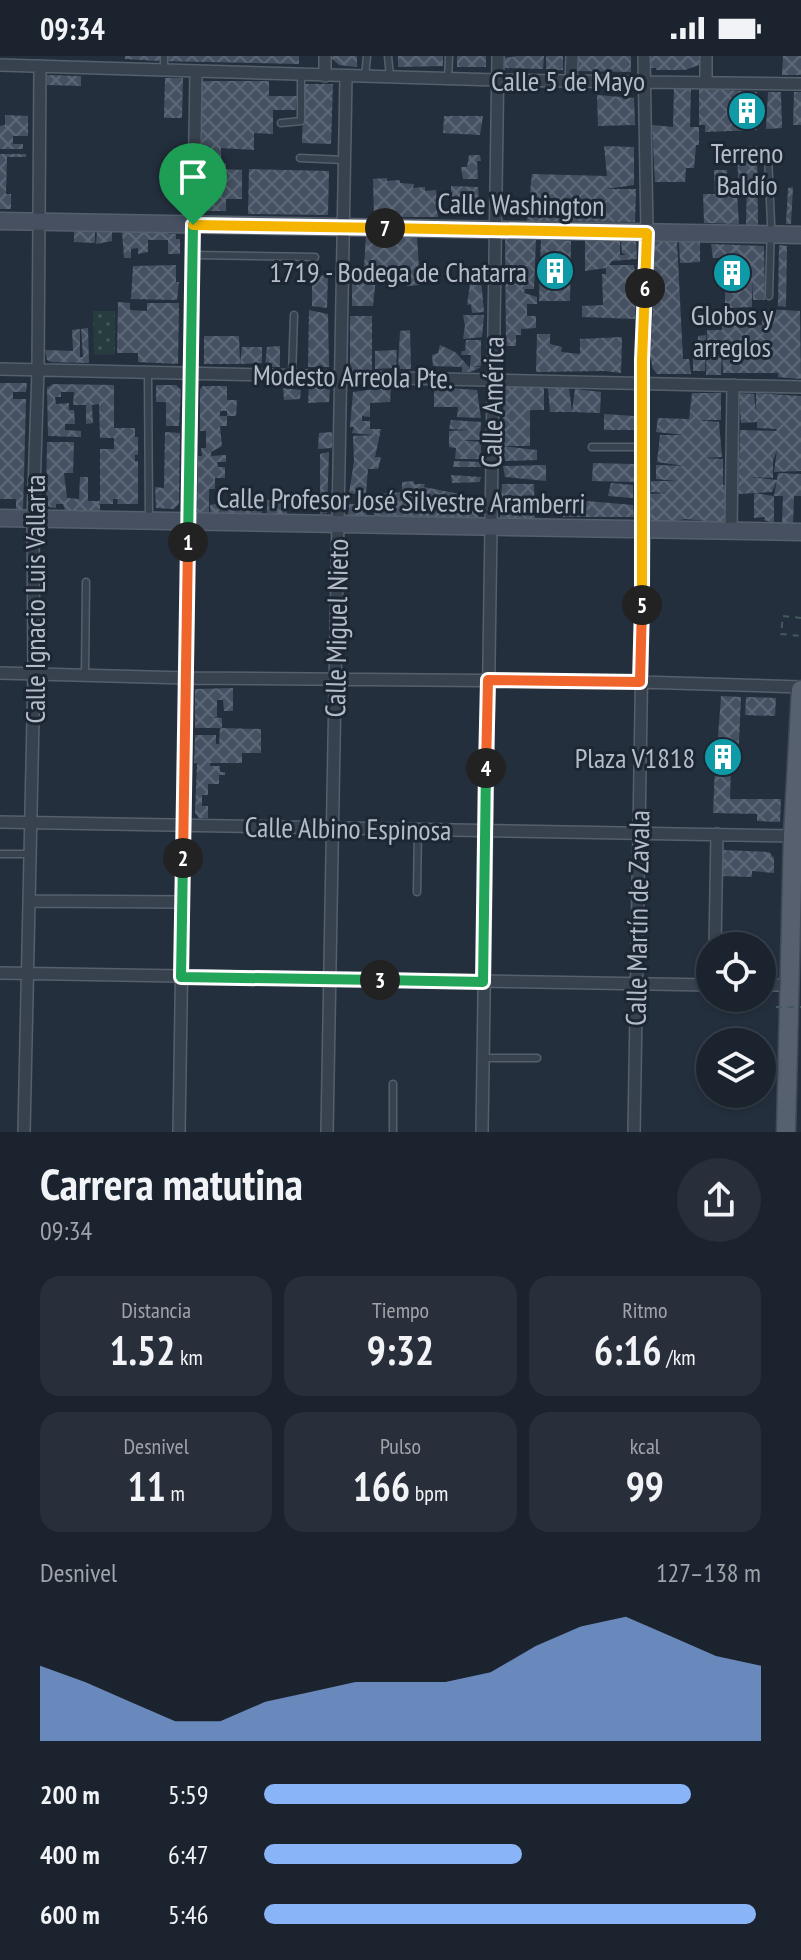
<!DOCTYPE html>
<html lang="es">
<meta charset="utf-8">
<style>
:root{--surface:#1b232e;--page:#282f3a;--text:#f1f3f6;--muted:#a0a4aa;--line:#39404a;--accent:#8ab4f8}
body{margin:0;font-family:"PT Sans Narrow",sans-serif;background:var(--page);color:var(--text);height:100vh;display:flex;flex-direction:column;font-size:30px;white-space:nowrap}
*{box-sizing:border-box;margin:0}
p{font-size:26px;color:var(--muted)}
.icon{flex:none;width:44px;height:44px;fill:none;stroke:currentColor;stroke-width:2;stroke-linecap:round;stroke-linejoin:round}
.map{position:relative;height:1076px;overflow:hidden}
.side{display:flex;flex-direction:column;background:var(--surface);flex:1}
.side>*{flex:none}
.controls{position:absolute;left:696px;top:876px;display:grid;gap:16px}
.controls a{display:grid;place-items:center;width:80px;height:80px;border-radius:50%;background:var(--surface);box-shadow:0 2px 6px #0004,0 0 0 2px var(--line);font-size:40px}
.pin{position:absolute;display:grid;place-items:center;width:68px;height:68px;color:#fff;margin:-82px -34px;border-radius:50% 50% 50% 0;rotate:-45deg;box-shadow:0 0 8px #0007}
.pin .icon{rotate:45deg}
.km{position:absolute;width:40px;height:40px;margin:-20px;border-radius:50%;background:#222;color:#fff;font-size:22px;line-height:40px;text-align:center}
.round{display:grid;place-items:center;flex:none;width:84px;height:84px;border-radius:42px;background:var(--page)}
.summary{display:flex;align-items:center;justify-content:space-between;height:136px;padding:0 40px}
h1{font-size:44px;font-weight:800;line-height:60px}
.figures{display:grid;grid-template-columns:repeat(3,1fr);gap:12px;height:136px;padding:8px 40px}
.figures div{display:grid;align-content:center;border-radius:20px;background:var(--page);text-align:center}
.figures b{font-size:40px;font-weight:800}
.figures small{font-size:22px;font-weight:400}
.figures p{font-size:22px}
.chart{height:224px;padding:16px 40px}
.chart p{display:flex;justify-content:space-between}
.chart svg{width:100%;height:144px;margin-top:8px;fill:var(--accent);opacity:.7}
ul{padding:0 40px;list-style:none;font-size:26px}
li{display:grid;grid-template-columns:128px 96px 1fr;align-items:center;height:60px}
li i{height:20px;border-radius:10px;background:var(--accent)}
.status{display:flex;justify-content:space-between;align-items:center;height:56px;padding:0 40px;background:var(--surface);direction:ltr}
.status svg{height:22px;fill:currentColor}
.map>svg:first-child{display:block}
.grass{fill:url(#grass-dots)}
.building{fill:url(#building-cross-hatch)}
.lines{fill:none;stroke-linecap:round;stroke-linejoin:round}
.lane-casing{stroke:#565f6c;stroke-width:9}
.street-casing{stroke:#565f6c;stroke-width:14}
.secondary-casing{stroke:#565f6c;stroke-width:19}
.primary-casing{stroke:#414a57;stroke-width:21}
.path{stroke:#44595c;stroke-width:2;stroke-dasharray:6 6;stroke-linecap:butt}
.lane{stroke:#38414e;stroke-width:6}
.street{stroke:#38414e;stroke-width:11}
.secondary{stroke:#465061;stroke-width:16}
.primary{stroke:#56606e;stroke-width:18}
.path-bridge{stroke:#44595c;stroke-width:2;stroke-dasharray:6 6;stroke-linecap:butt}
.split-1-casing{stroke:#fff;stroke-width:16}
.split-2-casing{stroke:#fff;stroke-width:16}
.split-3-casing{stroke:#fff;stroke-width:16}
.split-4-casing{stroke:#fff;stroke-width:16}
.split-5-casing{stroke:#fff;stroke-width:16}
.split-6-casing{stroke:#fff;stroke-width:16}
.split-7-casing{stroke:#fff;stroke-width:16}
.split-8-casing{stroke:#fff;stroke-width:16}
.split-1{stroke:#22a559;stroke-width:10}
.split-2{stroke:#f0652b;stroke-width:10}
.split-3{stroke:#22a559;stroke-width:10}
.split-4{stroke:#22a559;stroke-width:10}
.split-5{stroke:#f0652b;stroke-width:10}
.split-6{stroke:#f5b400;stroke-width:10}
.split-7{stroke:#f5b400;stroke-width:10}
.split-8{stroke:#f5b400;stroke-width:10}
.labels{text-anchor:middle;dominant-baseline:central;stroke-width:6;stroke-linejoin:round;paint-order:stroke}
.street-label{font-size:28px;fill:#b4bcc9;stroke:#1d2633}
.poi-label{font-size:28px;fill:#b4bcc9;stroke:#1d2633}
</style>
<div class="status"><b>09:34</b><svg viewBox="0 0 49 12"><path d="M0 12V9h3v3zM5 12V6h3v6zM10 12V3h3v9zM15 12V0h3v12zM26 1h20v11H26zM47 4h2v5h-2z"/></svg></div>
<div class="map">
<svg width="801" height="1076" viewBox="0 0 801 1076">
<defs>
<pattern id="grass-dots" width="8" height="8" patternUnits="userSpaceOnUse" patternTransform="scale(2)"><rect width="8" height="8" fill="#263c3f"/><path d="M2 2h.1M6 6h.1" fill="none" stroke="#435659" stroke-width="1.8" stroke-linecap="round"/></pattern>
<pattern id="building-cross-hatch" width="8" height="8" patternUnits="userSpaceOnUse" patternTransform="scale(2)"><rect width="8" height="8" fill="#455162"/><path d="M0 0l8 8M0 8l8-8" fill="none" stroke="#5d6877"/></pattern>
</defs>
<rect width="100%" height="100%" fill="#242f3e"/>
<path class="grass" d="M93,255H115V298L94,299Z"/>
<path class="building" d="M125,0H299V8L159,5L125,3Z
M329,0H357V11L339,9Z
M398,0H443V10L398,11Z
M457,0H486V11H457Z
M517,0H544L543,13L505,12L504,2Z
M546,0H563V14L546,15Z
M577,0H631V16L577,15Z
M651,0H699V9L685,14H656V12H651Z
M783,0H801V19H782Z
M47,19L81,20V30L47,29Z
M165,22H183L182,62H164Z
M201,25H269V40H297L296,54H273V78L254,77V94L221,92V107H226V113L242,114V143H226V155H202Z
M304,28H333L331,88L302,87Z
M674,31L691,32L690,71H699V89H696L694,112H686L685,126H655L652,69L673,71Z
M699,32L757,36V74L705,76V69H699Z
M768,36H781L782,72L766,73Z
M794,36H801V69H793Z
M597,39L634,42L635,69L598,70Z
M5,59L28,60V80H13V88H23V93H0V70L5,69Z
M444,60H483L480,79L443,77Z
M604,90L634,91V129L606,133H636L635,166L527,165L532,118L607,120Z
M757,90L758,170L746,169L747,123L738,122L737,91Z
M0,98H26V101H7L6,138H11V153H0Z
M469,99H480L481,105H477L478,123H463L461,111H467Z
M249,113L329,115L328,159L248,158Z
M714,114H727L728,138L737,137L739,168L704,167L703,138H715Z
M387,122V125L400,124V127L414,128L413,132L425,131V135L436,134L438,161H374L373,123Z
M451,130L478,131L480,158H455V153L451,154Z
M793,131L791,168H786L788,132Z
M74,173L95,174V187L74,186Z
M104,174H112V185L96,188L97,175Z
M168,174V178H176V183H180V198H168V184H148V196L138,198V192L131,193V202H124L122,176Z
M366,179L417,181L420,229L407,230L406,215L364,212Z
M505,181L536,182L534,233H525L524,237L537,241V248H527V260H536V272L521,273V279H516V290H506Z
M612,182H620V199H626L622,197L621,185L636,184L637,203L612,205L609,209H634L635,219H630V226H634L636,232L635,263L582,261V250L603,249L602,218H606V212L585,215V183Z
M541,183L571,185L570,245H539Z
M677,185L683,303H689L691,318H657L653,313L650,301L653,250L648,186Z
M679,186H700V206L680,207Z
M711,188L764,190L765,244H753L752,224V251L725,252V202H713Z
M779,189L787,190L786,251L778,250Z
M176,209V226H179L177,244L131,243L133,210Z
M328,219L327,252L312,250V220Z
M352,220L376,221L373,250H352Z
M481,223L484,256L472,257L471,248L467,249L470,228Z
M118,246L130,247V254L147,255V247H179L178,308L138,306V297H117Z
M763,253L800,255L801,323L778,321V317H723L722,286L721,319H706L707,274H722V268L762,269Z
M309,254L328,258L329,311H308Z
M463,259H484L482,281L463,283L465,270Z
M350,260H372V314H350Z
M88,272L89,307L52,306L47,304L45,294L73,295L72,274L80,273V301H83L81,273Z
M410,274L411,313H398L400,275Z
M537,278H550V288L562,291L561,296L580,298V283L622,281L621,317L605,315L536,316Z
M706,279L705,315H693V301L697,302L698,280Z
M204,280H239L240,308L242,291H262V307L240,308H204Z
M466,284H481V310H470L471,299H461L462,295H465Z
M440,289L455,296L470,312V310L481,311L471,316H462V311L433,310L432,299L438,297Z
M280,290V311H265L267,291Z
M397,294L396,312L375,313V295Z
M0,327H27L26,336H13V343H26L23,457H16V443H0Z
M53,328L114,329V372H135V381H138V399H135V405H138V448H117L118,443H113V448H100V458L66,457L63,448H56V452L49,451L46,447L47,386H74L73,417H64L67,442L79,443L80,421H88V445H100V393H114V382H100L99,348L92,349L93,367L86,368V349H73L74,336H61V341H55L56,348L69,347V354H74L75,368H65V374L81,375V381L48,380L47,332Z
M156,329H176L181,334L179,370H166V346H156Z
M309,329L330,331L329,346L308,347Z
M203,330H227V344H237L236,360H227V355H220V360H227V370H220L222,390L211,396V400L226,399V406H217L218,411H225V422H215V433H209V459H200L197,456L198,400H202L201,392H206V375H200V333Z
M504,330H544V354H530V390H502Z
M391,331L390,346L370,347V361L362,360V365H370V373H381L375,401H381L378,413H368L366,437L349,438L354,405L353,380L374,379L352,377L354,371H350L353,336Z
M434,331L477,334L481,362L457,361L458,351H434Z
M283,332L301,334L300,343L284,344Z
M548,332H569L572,356H550Z
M575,333L601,336L600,357L572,356Z
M692,337H721V364H698L719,366L722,401L703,402L723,403V429H727L726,467L686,463L668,466L646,464L649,438L668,437L651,436V425H677L656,423V409L685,410L657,406L660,379H685L656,376L658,362L689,363Z
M739,337L754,338L756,356V337L801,340V415L774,416L777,394L773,405V422L750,421L777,424L772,436L738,438L740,374L777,375L776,373L757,372V366L741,367Z
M604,358L634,360L636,374H604Z
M451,364L481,366L480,384H461L481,386V403H455L456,392L449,391V375L470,374L449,373Z
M165,376L180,377L179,447L174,453L156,452L155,431L164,432Z
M332,376V392L318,393L319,377Z
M502,390L537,394V404L505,405Z
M329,396L327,457L320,458V398Z
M454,405L482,406L481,411H453Z
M593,407L634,408L639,426L592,425Z
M546,409V425L505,421L503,410Z
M778,417L801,418V440H794L793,468H782L783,440H774Z
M451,419L481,421L480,426L452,427Z
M414,425V428H425L424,431L480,442L478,463L374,461L376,438L402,436V426Z
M611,427L633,429V442L608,440Z
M502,428H534L535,462L500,464Z
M754,437L774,440V467L764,464L765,461L754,462Z
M279,440L287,441V459L267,457V444L277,446V455Z
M560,442L559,458H548V443Z
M564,443L633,449L634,461H563Z
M221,447L263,449L261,460L221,462L220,453L219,461L211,462L210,449Z
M349,448L365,449L367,461L348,460Z
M233,632V655H224L223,644H217V661H208L222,662V672H195V633Z
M721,640L741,641L738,707H731L730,743H781L780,766L757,765V758L713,757L715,712H707L708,694H717Z
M746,641L776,642L775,660L745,659Z
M220,672L261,673V697H242V707H210V710H220V716H225V719H219V728H208V739H202V750H208V762H199L195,757L197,707H194L195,679H216V688H219Z
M722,794L769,796L774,802V817L752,815V821L722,820Z"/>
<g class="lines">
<g class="lane-casing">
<path id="lane" d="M388,0L390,21
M164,15V0
M365,20L367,0
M448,23L449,0
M281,67L301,65V19
M768,99L771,167L769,240
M300,102L345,104
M193,199L315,201
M148,317L149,462
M292,320L294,259
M592,391H643
M85,619L86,526
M0,798H30
M417,836L418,773
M482,1002H537
M393,1028V1076"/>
</g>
<g class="street-casing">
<path id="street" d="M0,9L497,24L801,28
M325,20V0
M571,24L572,0
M706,25V0
M0,313L801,331
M731,474L733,329
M0,617L186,622L640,626L801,631
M0,766L793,780
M30,845L183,846
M715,890L717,778
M0,917L710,929
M762,929H790
M24,1076L34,618L33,463L38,314L40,10
M179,1076L196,16
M327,1076L346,20
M482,1076L498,0
M634,1076L644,473L642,304L647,177L644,0"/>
</g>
<g class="secondary-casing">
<path id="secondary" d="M0,165L801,179
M0,462L801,476"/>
</g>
<g class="primary-casing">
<path id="primary" d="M786,1076L793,780L801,634"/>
</g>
<path class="path" d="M801,562L783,560L781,578L801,580"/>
<use href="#lane" class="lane"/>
<use href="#street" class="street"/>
<use href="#secondary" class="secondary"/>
<use href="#primary" class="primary"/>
<path class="path-bridge" d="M776,951H801"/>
</g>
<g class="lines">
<g class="split-1-casing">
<path id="split-1" d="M188,486L193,169"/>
</g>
<g class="split-2-casing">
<path id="split-2" d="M183,802L188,486"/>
</g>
<g class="split-3-casing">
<path id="split-3" d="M183,802L181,921L380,924"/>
</g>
<g class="split-4-casing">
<path id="split-4" d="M380,924L483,926L486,712"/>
</g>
<g class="split-5-casing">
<path id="split-5" d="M486,712L488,624L640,626L642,549"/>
</g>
<g class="split-6-casing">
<path id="split-6" d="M642,549V304L645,232"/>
</g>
<g class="split-7-casing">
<path id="split-7" d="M385,172L647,177L645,232"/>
</g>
<g class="split-8-casing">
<path id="split-8" d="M193,169L385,172"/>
</g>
<use href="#split-1" class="split-1"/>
<use href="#split-2" class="split-2"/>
<use href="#split-3" class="split-3"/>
<use href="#split-4" class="split-4"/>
<use href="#split-5" class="split-5"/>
<use href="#split-6" class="split-6"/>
<use href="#split-7" class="split-7"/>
<use href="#split-8" class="split-8"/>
</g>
<defs>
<g id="building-disc" transform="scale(2)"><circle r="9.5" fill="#0f9aa8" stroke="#1d2633"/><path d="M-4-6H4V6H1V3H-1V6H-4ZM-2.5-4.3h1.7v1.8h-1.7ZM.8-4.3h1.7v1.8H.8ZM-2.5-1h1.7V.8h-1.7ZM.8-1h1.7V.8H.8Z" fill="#fff"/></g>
</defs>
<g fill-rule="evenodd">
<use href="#building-disc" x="747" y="55"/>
<use href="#building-disc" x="555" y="215"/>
<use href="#building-disc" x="732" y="217"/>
<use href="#building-disc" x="723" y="701"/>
</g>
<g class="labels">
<g class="street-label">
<text x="568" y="24">Calle 5 de Mayo</text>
<text transform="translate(521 148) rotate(1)">Calle Washington</text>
<text transform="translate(353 320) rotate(1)">Modesto Arreola Pte.</text>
<text transform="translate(492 346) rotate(-89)">Calle América</text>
<text transform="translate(401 444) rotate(1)">Calle Profesor José Silvestre Aramberri</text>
<text transform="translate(34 543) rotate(-90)">Calle Ignacio Luis Vallarta</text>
<text transform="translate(336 572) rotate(-89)">Calle Miguel Nieto</text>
<text transform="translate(348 772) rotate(1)">Calle Albino Espinosa</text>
<text transform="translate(637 862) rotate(-89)">Calle Martín de Zavala</text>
</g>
<g class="poi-label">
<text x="747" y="96">Terreno<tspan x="747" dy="32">Baldío</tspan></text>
<text x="527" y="215" text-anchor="end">1719 - Bodega de Chatarra</text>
<text x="732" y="258">Globos y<tspan x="732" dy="32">arreglos</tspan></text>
<text x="695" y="701" text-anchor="end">Plaza V1818</text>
</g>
</g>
</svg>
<div class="controls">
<a><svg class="icon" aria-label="locate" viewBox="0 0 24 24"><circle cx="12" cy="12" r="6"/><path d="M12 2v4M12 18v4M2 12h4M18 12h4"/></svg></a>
<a><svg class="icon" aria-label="layers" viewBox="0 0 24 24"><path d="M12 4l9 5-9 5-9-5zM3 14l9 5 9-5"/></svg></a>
</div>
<div class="pin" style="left:193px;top:169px;background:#1e9e55"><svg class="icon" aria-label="arrive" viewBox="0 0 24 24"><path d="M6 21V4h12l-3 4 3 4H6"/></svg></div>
<b class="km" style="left:188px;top:486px">1</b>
<b class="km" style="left:183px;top:802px">2</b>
<b class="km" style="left:380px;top:924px">3</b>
<b class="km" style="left:486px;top:712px">4</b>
<b class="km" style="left:642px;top:549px">5</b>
<b class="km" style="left:645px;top:232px">6</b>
<b class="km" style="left:385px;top:172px">7</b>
</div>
<section class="side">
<div class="summary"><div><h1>Carrera matutina</h1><p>09:34</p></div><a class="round"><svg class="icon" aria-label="share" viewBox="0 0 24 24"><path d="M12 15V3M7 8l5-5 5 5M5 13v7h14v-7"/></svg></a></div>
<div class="figures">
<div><p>Distancia</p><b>1.52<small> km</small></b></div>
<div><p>Tiempo</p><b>9:32</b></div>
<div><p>Ritmo</p><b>6:16<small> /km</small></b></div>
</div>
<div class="figures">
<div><p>Desnivel</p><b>11<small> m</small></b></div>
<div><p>Pulso</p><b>166<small> bpm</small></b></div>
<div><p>kcal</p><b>99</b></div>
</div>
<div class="chart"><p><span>Desnivel</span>127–138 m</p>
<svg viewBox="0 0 160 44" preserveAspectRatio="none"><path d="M0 44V21L10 26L20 32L30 38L40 38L50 32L60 29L70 26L80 26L90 26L100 23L110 15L120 9L130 6L140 12L150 18L160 21V44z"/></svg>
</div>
<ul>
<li><b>200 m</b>5:59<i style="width:86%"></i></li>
<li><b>400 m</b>6:47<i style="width:52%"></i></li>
<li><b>600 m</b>5:46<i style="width:99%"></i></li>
</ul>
</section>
